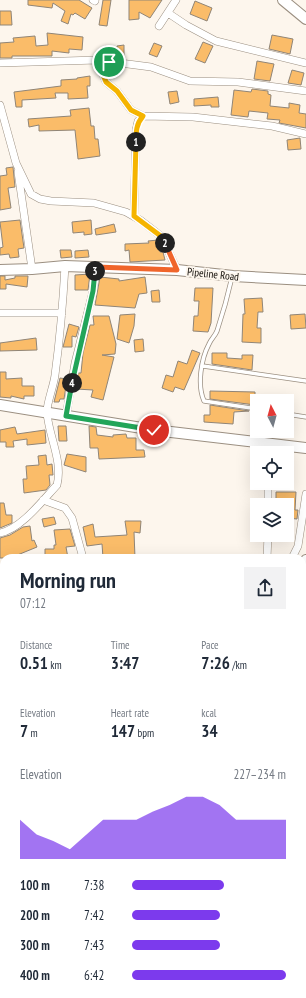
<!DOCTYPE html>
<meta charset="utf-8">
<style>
:root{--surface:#fff;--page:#f2f2f3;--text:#1f2937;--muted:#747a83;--accent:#7c3aed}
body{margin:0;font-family:"PT Sans Narrow",sans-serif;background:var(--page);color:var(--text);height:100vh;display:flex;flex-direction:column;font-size:15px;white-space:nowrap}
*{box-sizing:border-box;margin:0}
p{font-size:13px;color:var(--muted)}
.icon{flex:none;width:22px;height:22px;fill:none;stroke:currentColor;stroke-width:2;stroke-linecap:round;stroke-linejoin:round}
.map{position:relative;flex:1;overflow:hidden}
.sheet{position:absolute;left:0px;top:554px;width:306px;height:444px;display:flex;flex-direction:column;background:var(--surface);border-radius:12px 12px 0 0;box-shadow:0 4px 16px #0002}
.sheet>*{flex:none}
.needle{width:26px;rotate:354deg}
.fabs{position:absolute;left:250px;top:394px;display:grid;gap:8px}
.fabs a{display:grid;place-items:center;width:44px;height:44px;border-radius:0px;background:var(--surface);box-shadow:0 4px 16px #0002;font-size:20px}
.pin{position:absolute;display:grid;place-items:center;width:34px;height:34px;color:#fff;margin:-17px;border:2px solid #fff;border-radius:50%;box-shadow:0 1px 4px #0007}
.km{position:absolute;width:20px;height:20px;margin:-10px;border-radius:50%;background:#222;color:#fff;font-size:11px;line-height:20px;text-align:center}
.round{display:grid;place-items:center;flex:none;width:42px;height:42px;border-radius:0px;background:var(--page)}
.head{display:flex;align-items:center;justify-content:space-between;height:68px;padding:0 20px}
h1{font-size:22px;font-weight:600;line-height:30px}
.metrics{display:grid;grid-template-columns:repeat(3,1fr);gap:6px;height:68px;padding:4px 20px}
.metrics div{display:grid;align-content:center}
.metrics b{font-size:17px;font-weight:600}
.metrics small{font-size:11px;font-weight:400}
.metrics p{font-size:11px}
.chart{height:112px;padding:8px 20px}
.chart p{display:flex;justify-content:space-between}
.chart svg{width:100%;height:72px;margin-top:4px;fill:var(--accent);opacity:.7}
ul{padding:0 20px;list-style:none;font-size:13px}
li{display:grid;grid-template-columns:64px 48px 1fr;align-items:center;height:30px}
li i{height:10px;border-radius:5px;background:var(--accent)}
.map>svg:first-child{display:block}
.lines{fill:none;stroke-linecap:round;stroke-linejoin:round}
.stream{stroke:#a07539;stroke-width:2.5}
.building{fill:#fabc69;stroke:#908577}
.lane-casing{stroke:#9b8f81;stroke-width:5}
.street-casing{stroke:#9b8f81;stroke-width:8}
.secondary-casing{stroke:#9b8f81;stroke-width:12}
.path{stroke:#959088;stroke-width:1.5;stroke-dasharray:2 2;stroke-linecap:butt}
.lane{stroke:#fff;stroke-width:3.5}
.street{stroke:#fff;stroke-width:7}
.secondary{stroke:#fff;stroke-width:10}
.split-1-casing{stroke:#fff;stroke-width:8}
.split-2-casing{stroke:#fff;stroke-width:8}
.split-3-casing{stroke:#fff;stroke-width:8}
.split-4-casing{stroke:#fff;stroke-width:8}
.split-5-casing{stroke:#fff;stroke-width:8}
.split-1{stroke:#f5b400;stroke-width:5}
.split-2{stroke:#f5b400;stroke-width:5}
.split-3{stroke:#f0652b;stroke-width:5}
.split-4{stroke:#22a559;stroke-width:5}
.split-5{stroke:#22a559;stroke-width:5}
.labels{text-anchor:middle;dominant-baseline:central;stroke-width:4;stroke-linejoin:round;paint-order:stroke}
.street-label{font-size:11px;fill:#100c07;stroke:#fdf6ed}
</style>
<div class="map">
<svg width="306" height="998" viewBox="0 0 306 998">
<rect width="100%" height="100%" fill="#fdf6ed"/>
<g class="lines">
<path class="stream" d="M302,899L306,898
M0,900H4"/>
</g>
<path class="building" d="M28,0H79L92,8L85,19L75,13L73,15L71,14L68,24L61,21L65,11L53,3L52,8L28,5Z
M103,0H111L107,26L99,25Z
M129,0H162L150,18L139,12V19L129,20Z
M195,1L212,8L207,21L190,14Z
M0,11H11L12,25H0Z
M47,33L83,37L82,50L69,49V53L52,51V56H12V58H0V43L14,42L13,38L35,36L36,46L48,45Z
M272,35L293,39L290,54L269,49Z
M203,42L213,46L205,63L195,59Z
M154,43L162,46L157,57L149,54Z
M124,45V59L103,56L105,46L117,49V46Z
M257,61L274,64L270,81L254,79Z
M292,70L304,73L301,85L288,83Z
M90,76V86H87L88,98L68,99V93H55L56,98L22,100V107H16L14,92L61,86V80L77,79V78Z
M252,89L268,91V94L271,95L270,106L289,108V103L300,105L299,113L306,114V128L279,123L280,120L267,119L268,113L249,111L248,117L231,115L234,90L251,92Z
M177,91L179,102L170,104L168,92Z
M218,97L219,107H211V105L194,106V99Z
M89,108L91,126H94L95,139H98L100,156L78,159L75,130L39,131V125L29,127L28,119L71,116L70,110Z
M300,138L301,149L288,150L287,140Z
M13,167L15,187L8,188L11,208L0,210V176L7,175L6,168Z
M20,220L24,248L18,249L19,257L10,258L9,254L0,255V248L3,247L0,222Z
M91,220L92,234L84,235V232L73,233L72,222Z
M114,224L116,232L96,235L95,229Z
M158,240L160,252H163L165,260L130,262L129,250L125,251V244L149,243L148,241Z
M60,250H71L72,257L61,258Z
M88,250L89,257L75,258V251Z
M90,274L88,290H75V275Z
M0,276H5V280L15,278V276H28L27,287L6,284V289H0Z
M100,277L119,279V281L145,277L147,293L139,294L135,308L95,305Z
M195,288H213L211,323L208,332L193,331L194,316H198L199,301H194Z
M159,290L160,302H152L151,291Z
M262,298L263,312H258L257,328H261V343L242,342L243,314H245L244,299Z
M135,314L134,326L129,343L117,339L120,315Z
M305,314L306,328L291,329L290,315Z
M93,316H109L116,344L115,354L102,355L114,357L103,400L91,397L93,390L76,389L78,373H81L83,353L90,325H94Z
M69,324L79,327L76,337L72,336V347H63Z
M36,338L37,350L0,351V343Z
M143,339L144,351L135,352L134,340Z
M192,350L200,353L184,390L175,387L173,392L162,388L166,375L173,377L178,361L187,364Z
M212,353H227V358L242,359V355H253L252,370L212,364Z
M0,372H6V379L22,378V386H34V396H24V399L11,396V398L0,397Z
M60,378L67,379L64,399H60L59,402H54Z
M210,391L255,392V405L210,399Z
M210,405L249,411L234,412L233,424L204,422V415H210Z
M58,426H66L67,441H59Z
M89,426L96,427L97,435L113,437V435L126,434L127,438H136V450H144L145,457L99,459L98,448H90Z
M15,427L17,434L45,430L46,443L27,445V439L13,441L14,447H6V442H0V430Z
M67,454L86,457V472L64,465Z
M46,455L47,465L52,464L53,475H49L50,485L46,490L24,493L23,479H27L26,466L39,465L38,456Z
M276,492H296L295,510H298L297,519L287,518V505H276Z
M0,503H4L6,515H12V523L0,528Z
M54,517L56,524L44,527L42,519Z
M125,521H141L140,533L134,532L135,558H103L102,544L87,546L83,527L93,524L95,537L127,535Z
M30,526L32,541L34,540L37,547L15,556V558H0V538L10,535L23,527Z
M70,529L75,546L66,547L68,558L45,557V549H54V545H56L54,530Z"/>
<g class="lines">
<g class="lane-casing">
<path id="lane" d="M232,277C228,295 223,313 217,331C215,336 211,339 209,344C201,359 197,385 204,401L257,409
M203,366L306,381
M287,414L306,417"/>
</g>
<g class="street-casing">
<path id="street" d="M93,0L95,1
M168,13L186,25L216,41L306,63
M159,26L176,0
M97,60L106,82L117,91L131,110L143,116
M0,63L97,60L151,67L190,81L238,82L306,91
M0,105L16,163L31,194L40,199L51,201L94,203L126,212L140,220L162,237L177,270
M18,172L32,269
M134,216L136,130L138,121L143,116L193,117L272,126L306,134
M0,313H62
M66,416L75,363L93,291L96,267
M268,453L269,443
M43,500L65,508L72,518L83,558
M268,505V483
M0,533C21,529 43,500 57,485C63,461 49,437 47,413C46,405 54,385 55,375C60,338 63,302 65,266
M267,558L268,535
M292,558L298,546L306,494
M0,589H4
M0,615L4,638
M302,647H306
M0,674L4,673
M302,728L306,727
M302,749H306
M0,762L4,761
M0,868H4
M302,892L306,891
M302,972L306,973
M0,981H4
M48,994V998"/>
</g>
<g class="secondary-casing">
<path id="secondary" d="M283,0L306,19
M0,270L32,269L65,266L177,270L233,276L306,280
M0,405L154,430L306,448
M302,565L306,560
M302,616L306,621"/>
</g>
<path class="path" d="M0,912H4"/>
<use href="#lane" class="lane"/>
<use href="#street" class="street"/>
<use href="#secondary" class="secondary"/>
</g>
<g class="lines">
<g class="split-1-casing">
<path id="split-1" d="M109,62L97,60L106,82L117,91L131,110L143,116C136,124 136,132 136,142"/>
</g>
<g class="split-2-casing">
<path id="split-2" d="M136,142L134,216L162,237L165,243"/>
</g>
<g class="split-3-casing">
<path id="split-3" d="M95,271L96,267L177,270L165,243"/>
</g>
<g class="split-4-casing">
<path id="split-4" d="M72,383L93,291L95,271"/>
</g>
<g class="split-5-casing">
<path id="split-5" d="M72,383L66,416L154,430"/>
</g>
<use href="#split-1" class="split-1"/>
<use href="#split-2" class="split-2"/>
<use href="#split-3" class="split-3"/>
<use href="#split-4" class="split-4"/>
<use href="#split-5" class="split-5"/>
</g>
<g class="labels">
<g class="street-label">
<text transform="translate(213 274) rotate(6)">Pipeline Road</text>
</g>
</g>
</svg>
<div class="fabs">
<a><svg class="needle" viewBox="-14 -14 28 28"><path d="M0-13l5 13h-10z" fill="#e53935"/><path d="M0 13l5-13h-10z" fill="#747a83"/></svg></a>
<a><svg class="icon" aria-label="locate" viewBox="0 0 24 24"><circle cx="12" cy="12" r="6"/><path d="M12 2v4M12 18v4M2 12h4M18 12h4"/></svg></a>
<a><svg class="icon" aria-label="layers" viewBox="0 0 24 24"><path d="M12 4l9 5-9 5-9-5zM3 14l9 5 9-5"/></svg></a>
</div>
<div class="pin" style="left:109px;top:62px;background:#1e9e55"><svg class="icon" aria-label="arrive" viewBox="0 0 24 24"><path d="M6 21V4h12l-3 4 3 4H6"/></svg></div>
<div class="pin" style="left:154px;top:430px;background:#d93025"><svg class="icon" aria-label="check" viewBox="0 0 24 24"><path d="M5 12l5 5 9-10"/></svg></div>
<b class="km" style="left:136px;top:142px">1</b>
<b class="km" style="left:165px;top:243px">2</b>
<b class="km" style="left:95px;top:271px">3</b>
<b class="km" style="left:72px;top:383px">4</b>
<section class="sheet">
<div class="head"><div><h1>Morning run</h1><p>07:12</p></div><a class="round"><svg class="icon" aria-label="share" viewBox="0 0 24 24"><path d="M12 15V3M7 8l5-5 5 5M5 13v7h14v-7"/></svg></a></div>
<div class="metrics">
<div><p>Distance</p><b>0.51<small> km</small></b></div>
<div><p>Time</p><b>3:47</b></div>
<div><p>Pace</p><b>7:26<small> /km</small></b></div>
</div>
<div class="metrics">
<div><p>Elevation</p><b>7<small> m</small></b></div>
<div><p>Heart rate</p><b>147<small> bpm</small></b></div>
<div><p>kcal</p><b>34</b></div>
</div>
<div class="chart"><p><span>Elevation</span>227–234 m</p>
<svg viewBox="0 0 160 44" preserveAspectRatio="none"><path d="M0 44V20L10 29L20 33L30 38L40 29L50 20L60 20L70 20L80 15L90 11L100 6L110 6L120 11L130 20L140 20L150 20L160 20V44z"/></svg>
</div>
<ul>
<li><b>100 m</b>7:38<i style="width:60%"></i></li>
<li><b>200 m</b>7:42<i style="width:57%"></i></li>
<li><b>300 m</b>7:43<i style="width:57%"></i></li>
<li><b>400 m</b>6:42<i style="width:100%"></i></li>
</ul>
</section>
</div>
